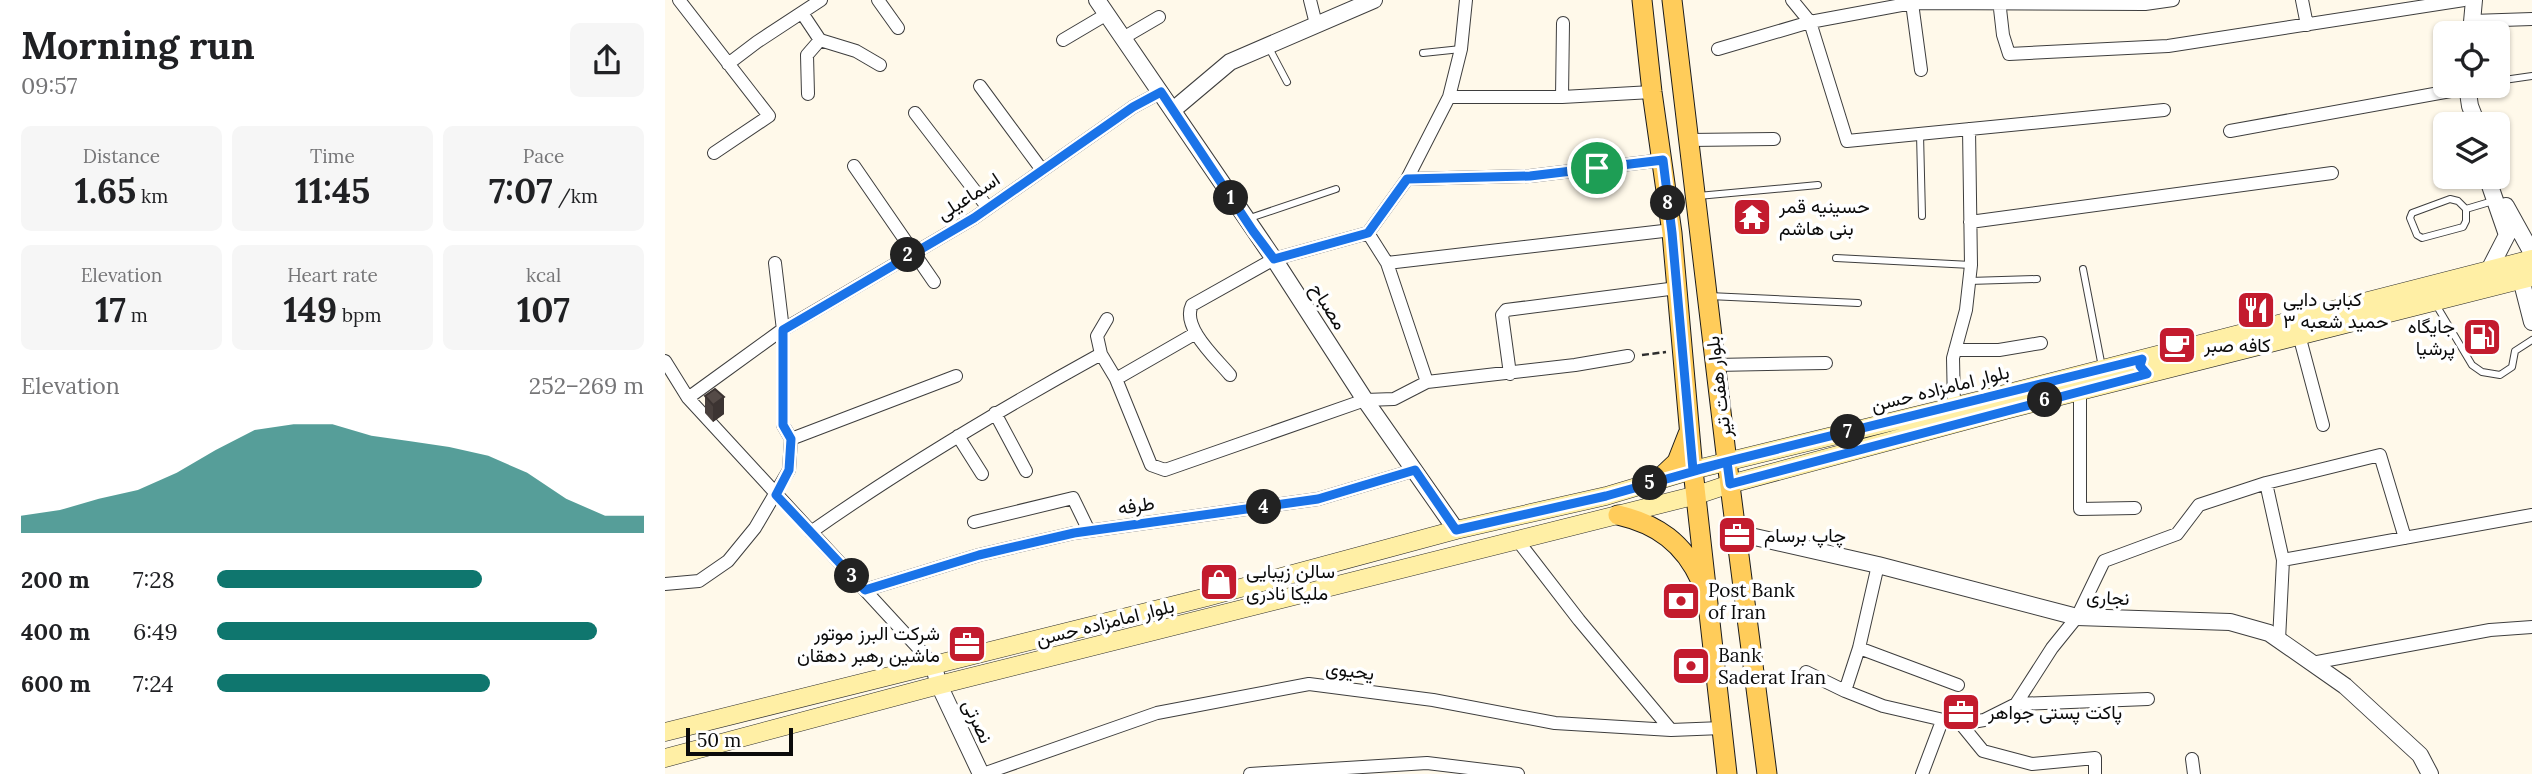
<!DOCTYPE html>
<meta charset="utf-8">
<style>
:root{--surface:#fff;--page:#f6f6f6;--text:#202124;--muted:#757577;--accent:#0f766e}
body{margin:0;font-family:Lora,Vazirmatn,serif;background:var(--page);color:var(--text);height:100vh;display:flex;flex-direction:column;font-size:26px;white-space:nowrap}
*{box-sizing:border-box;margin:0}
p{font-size:23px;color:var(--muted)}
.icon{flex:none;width:38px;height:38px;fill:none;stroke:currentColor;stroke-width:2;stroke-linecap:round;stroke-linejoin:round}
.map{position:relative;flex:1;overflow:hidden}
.details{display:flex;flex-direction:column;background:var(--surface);width:665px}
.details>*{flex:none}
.fabs{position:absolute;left:1768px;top:21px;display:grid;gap:14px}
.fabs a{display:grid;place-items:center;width:77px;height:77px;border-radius:10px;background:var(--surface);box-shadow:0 2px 5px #0004;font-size:35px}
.scale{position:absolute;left:21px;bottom:18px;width:107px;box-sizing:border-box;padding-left:7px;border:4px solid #0b0b0b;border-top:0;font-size:19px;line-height:24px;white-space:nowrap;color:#0b0b0b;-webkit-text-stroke:5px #fff;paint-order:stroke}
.pin{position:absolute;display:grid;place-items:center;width:60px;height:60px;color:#fff;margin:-30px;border:4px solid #fff;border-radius:50%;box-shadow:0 2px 7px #0007}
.km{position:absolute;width:35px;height:35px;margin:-18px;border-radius:50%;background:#222;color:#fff;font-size:19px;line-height:35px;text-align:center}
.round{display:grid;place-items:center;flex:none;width:74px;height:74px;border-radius:10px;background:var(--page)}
.headline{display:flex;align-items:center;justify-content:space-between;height:119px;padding:0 21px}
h1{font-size:38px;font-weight:700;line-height:52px}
.figures{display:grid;grid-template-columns:repeat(3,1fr);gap:10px;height:119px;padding:7px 21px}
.figures div{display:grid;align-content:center;border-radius:10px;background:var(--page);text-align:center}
.figures b{font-size:35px;font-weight:700}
.figures small{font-size:19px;font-weight:400}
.figures p{font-size:19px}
.chart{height:196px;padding:14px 21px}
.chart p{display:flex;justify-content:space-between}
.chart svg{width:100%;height:126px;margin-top:7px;fill:var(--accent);opacity:.7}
ul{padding:0 21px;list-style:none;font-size:23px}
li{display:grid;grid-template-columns:112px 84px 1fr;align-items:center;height:52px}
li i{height:18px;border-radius:9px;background:var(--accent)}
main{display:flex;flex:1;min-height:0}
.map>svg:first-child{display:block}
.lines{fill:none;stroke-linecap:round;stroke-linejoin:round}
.service-casing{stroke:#3e3e3e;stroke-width:8}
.minor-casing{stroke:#3e3e3e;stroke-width:14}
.tertiary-casing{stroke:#3e3e3e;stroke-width:18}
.secondary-casing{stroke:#2d2d2d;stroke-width:19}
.primary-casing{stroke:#1c1c1c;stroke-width:21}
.path{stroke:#2d2d2d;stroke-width:2.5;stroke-dasharray:7 3.5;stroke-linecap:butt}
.service{stroke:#fff;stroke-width:6}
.minor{stroke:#fff;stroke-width:12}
.tertiary{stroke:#fff;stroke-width:16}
.secondary{stroke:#ffefa5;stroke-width:18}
.primary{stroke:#ffcc5a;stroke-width:19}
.wall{fill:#49403d}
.shaded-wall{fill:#3c3432}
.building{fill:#554b47;stroke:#3c3432;stroke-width:2}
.route-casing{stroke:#fff;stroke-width:14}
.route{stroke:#1a73e8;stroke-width:9}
.labels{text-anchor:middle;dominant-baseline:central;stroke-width:7;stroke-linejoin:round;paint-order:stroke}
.street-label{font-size:19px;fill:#0b0b0b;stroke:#fff}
.poi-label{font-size:19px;fill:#0b0b0b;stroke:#fff;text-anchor:start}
</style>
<main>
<section class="details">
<div class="headline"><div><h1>Morning run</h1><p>09:57</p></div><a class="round"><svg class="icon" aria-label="share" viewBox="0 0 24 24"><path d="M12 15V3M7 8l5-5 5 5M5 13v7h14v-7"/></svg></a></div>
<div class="figures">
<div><p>Distance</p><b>1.65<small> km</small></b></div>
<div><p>Time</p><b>11:45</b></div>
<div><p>Pace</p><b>7:07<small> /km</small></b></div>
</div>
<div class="figures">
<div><p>Elevation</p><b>17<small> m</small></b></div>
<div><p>Heart rate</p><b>149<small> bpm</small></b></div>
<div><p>kcal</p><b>107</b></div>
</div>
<div class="chart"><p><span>Elevation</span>252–269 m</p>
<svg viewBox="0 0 160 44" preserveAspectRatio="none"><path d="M0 44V38L10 36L20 32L30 29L40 23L50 15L60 8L70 6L80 6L90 10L100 12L110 14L120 17L130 23L140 32L150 38L160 38V44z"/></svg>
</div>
<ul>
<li><b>200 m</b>7:28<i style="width:62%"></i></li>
<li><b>400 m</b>6:49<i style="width:89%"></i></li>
<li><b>600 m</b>7:24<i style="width:64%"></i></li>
</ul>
</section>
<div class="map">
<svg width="1867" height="774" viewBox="0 0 1867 774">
<rect width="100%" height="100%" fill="#fff9ea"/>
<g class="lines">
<g class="service-casing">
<path id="service" d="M603,46L622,82
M758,53L796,49
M1832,81L1867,76
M1255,134L1257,216
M1033,196L1153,185
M1785,199L1793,201L1801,209V221L1798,227L1757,238L1752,235L1745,218L1747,213Z
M1801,209L1828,201
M582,219L671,189
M1171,258L1306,265
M1418,269L1437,367
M1304,281L1372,279
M1044,296L1193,303
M1770,303L1807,365L1817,372L1835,375L1847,367L1850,351L1867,340"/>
</g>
<g class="minor-casing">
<path id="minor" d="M14,0L104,116L49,153
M213,0L233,28
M645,0L651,24
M1127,0L1145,22L1182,141L1499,110
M1334,0L1338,35L1344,54L1503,46L1799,0
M1637,0L1642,25
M1247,3L1256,70
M137,13L155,40
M1807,21L1867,19
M458,38L494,17
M398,40L442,14
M1053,49L1145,22L1247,3L1480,4L1508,0
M63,64L92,42L156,0
M315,86L377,170
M143,94L142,55L155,40L191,51L215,65
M784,97H897L987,92
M897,97L898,23
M250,113L323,208
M1565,131L1802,88
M1024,140L1109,139
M189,166L269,282
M742,179L865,176L998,160
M1305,222L1667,173
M703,233L722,263L762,382
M722,263L1007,230
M442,319L432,336L436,354L451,379L486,465L500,470L700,400L729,399L762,382L910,365L963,356
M1634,335L1658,425
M1290,350H1334L1376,343
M0,361L23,398L268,664
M1050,365L1161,363
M845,374L837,315L841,310L1012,288
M565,375C551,358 516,327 527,305L609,259L703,233L742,179L784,97L796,49L801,0
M451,379L531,333
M1415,391V509L1470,508
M23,398L114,332L309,218L468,107L496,92
M1289,406L1288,358L1301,310L1306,265L1304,129
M330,413L361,471
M293,436L317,474
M126,439L291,376
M1601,483L1618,560L1614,640
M309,522L408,498L424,531
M146,532C240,466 336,409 436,354
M853,541L914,620L1006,730
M1618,560L1867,515
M0,584L34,581L63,561L90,528L124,470L126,439L118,425V330L110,263
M200,590L314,555L409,533L653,499L750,470
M1194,648L1293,685
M1647,663L1825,630L1867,627
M1141,672L1180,691L1218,706L1296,724L1319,720L1351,704L1387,648L1412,617L1439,561L1512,534L1534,505L1601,483L1715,455L1740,538
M1180,691L1194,648L1213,565
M1351,704L1483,699
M1296,724L1318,751L1367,764L1430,758V774
M1527,759L1529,774
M318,774L492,713L644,684L768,700L890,723L1006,730L1057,728
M585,774L762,763L853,774
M1257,774L1277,721"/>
</g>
<g class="tertiary-casing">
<path id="tertiary" d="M432,0L609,259L700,400L791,530
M1806,33L1809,0
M1802,86L1805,106L1812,124
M508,110L565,62L709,0
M1822,177L1842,235L1824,270
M1841,206L1867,253
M1856,279L1867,322
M1072,533L1213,565L1412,617L1565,622L1604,633L1680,686L1755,755L1765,774
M268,664L274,685L316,774"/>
</g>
<g class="secondary-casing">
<path id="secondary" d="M0,732L542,597L791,530L941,496L1028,470L1324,398L1867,259
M0,758L274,685L1032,495L1065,484L1340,410L1867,277"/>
</g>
<g class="primary-casing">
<path id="primary" d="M977,0L987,92L1007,233L1028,470L1062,774
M1007,0L1062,462L1102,774
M992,481L1012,462L1023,434
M953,515C992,524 1019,543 1036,581"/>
</g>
<path class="path" d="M977,355L1001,352"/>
<use href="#service" class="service"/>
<use href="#minor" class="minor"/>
<use href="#tertiary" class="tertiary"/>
<use href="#secondary" class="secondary"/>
<use href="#primary" class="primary"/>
</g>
<path class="wall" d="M40,396L59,414L48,422L40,413Z"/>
<path class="shaded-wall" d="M59,397V414L48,422V405Z"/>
<path class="building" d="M50,389L59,397L48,405L40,396Z"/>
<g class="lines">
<g class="route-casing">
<path id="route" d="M932,168L865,176L742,179L703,233L609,259L588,231L496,92L468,107L309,218L118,330V425L126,439L124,470L111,495L200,590L314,555L409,533L653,499L750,470L791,530L941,496L1062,462L1065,484L1482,374L1475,366L1477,359L1028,470L1007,233L998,160L932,168"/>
</g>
<use href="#route" class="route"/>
</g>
<defs>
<g id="temple-square" transform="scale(2.0125)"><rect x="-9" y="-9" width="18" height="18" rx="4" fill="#c31b2e" stroke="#fff"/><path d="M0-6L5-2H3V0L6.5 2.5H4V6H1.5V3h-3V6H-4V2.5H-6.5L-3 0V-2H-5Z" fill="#fff"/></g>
<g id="restaurant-square" transform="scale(2.0125)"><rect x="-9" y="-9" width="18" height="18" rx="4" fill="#c31b2e" stroke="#fff"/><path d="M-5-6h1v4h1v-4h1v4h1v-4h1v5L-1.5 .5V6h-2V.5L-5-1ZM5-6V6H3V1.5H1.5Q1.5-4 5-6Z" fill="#fff"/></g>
<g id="fuel-square" transform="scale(2.0125)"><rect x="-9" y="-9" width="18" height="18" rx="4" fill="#c31b2e" stroke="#fff"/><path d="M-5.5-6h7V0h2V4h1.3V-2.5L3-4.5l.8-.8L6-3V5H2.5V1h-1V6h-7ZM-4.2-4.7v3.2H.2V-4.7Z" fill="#fff"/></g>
<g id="cafe-square" transform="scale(2.0125)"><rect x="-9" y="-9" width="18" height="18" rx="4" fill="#c31b2e" stroke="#fff"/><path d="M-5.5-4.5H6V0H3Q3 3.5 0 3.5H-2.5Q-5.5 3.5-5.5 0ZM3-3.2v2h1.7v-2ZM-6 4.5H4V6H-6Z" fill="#fff"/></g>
<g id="office-square" transform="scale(2.0125)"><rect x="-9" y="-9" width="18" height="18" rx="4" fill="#c31b2e" stroke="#fff"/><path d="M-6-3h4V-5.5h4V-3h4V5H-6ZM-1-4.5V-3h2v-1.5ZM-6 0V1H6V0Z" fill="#fff"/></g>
<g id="shop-square" transform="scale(2.0125)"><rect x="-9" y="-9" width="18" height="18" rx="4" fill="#c31b2e" stroke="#fff"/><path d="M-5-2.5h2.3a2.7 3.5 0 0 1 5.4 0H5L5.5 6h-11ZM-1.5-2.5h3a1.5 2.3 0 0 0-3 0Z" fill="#fff"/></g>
<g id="bank-square" transform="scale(2.0125)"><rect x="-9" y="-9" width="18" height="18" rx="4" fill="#c31b2e" stroke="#fff"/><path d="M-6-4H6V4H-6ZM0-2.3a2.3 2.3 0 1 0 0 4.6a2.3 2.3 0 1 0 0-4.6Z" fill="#fff"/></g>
</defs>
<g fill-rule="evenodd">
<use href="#temple-square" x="1087" y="217"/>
<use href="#restaurant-square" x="1591" y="310"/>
<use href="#fuel-square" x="1817" y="337"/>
<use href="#cafe-square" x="1512" y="345"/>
<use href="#office-square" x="1072" y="535"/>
<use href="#shop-square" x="554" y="582"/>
<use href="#bank-square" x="1016" y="601"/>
<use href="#office-square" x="302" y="644"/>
<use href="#bank-square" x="1026" y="666"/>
<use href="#office-square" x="1296" y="712"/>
</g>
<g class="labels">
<g class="street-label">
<text transform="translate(303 196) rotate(-33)">اسماعیلی</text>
<text transform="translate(664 306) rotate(58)">مصباح</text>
<text transform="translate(1053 387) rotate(-97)">بلوار هفت تیر</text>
<text transform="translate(1275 388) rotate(-14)">بلوار امامزاده حسن</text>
<text transform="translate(471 505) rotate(-8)">طرفه</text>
<text transform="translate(1443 597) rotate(3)">نجاری</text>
<text transform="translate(440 622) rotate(-14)">بلوار امامزاده حسن</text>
<text transform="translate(685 670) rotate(7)">یحیوی</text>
<text transform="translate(313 721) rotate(65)">نصرتی</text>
</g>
<g class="poi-label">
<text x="1114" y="206">حسینیه قمر<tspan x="1114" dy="22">بنی هاشم</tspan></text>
<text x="1618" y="299">کبابی دایی<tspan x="1618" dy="22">حمید شعبه ۳</tspan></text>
<text x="1790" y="326" text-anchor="end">جایگاه<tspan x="1790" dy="22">پرشیا</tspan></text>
<text x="1539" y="345">کافه صبر</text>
<text x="1099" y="535">چاپ برسام</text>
<text x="581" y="571">سالن زیبایی<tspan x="581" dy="22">ملیکا نادری</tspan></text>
<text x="1043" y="590">Post Bank<tspan x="1043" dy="22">of Iran</tspan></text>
<text x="275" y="633" text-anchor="end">شرکت البرز موتور<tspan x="275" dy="22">ماشین رهبر دهقان</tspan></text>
<text x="1053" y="655">Bank<tspan x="1053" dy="22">Saderat Iran</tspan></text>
<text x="1323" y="712">پاکت پستی جواهر</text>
</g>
</g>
</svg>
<div class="fabs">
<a><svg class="icon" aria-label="locate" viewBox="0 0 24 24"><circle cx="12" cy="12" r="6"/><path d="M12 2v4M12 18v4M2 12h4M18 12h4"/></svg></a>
<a><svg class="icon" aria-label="layers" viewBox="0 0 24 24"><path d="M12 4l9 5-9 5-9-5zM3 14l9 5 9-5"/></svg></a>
</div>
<div class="scale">50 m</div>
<div class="pin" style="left:932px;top:168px;background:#1e9e55"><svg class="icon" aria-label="arrive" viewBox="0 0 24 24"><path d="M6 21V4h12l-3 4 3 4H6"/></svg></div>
<b class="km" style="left:566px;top:198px">1</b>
<b class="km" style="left:243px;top:255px">2</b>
<b class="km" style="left:187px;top:576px">3</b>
<b class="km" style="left:599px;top:507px">4</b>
<b class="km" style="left:985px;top:483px">5</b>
<b class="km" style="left:1380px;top:400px">6</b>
<b class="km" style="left:1183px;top:432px">7</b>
<b class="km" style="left:1003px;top:203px">8</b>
</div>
</main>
